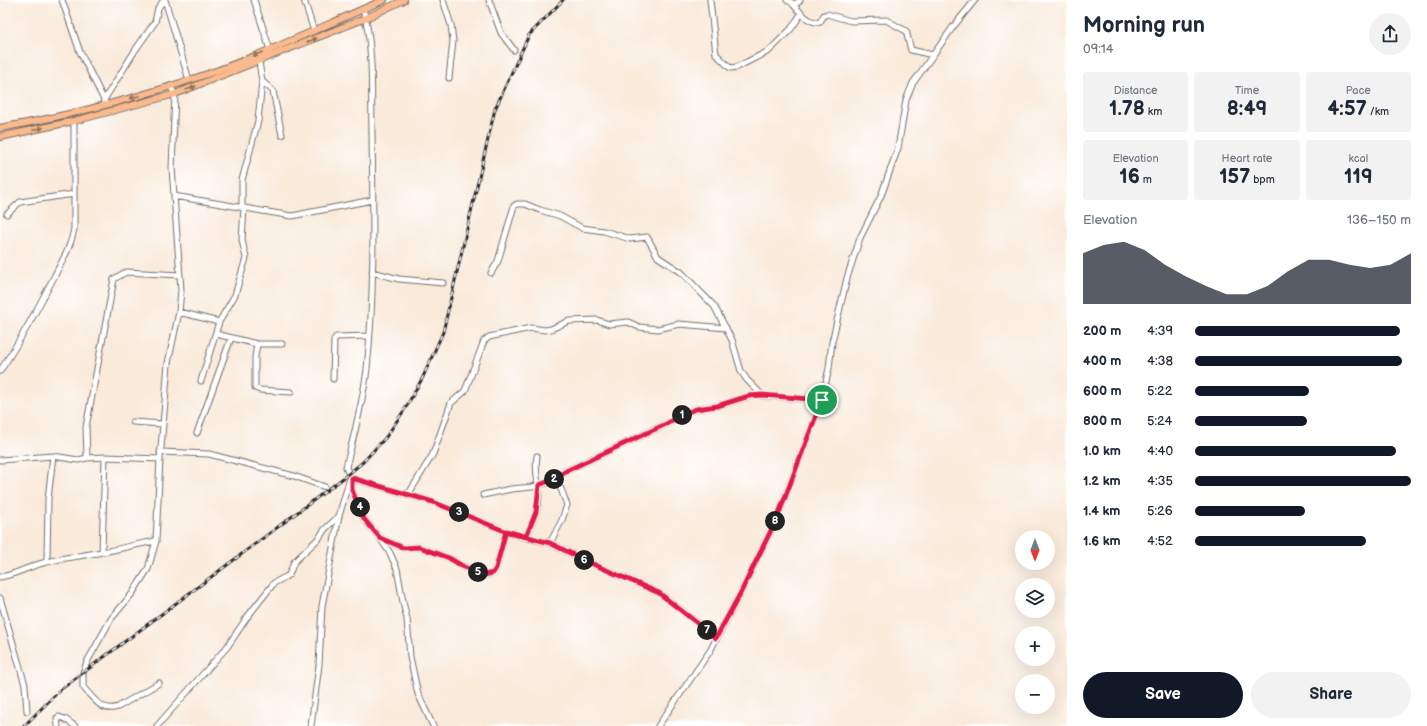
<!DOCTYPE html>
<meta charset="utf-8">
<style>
:root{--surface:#fff;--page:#f2f2f3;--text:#1f2937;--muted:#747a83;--accent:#111827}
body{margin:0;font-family:"Balsamiq Sans",sans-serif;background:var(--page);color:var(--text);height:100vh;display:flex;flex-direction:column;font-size:15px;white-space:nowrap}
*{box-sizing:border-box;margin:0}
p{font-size:13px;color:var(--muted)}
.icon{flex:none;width:22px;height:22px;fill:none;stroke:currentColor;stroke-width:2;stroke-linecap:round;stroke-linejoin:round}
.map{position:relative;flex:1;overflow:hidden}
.side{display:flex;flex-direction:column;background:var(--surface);width:360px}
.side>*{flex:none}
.needle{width:26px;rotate:180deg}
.buttons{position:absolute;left:1015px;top:530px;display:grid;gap:8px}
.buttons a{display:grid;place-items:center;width:40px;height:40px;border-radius:50%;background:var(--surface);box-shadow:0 4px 16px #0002;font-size:20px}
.pin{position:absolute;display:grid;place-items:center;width:34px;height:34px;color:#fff;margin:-17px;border:2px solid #fff;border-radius:50%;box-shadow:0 1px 4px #0007}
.km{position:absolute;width:20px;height:20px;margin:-10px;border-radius:50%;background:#222;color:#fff;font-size:11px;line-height:20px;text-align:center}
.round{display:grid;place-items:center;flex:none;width:42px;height:42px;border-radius:21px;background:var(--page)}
.headline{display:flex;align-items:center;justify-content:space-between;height:68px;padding:0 16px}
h1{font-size:22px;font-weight:800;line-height:30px}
.figures{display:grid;grid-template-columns:repeat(3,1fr);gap:6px;height:68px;padding:4px 16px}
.figures div{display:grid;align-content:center;border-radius:4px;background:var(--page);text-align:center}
.figures b{font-size:20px;font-weight:800}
.figures small{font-size:11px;font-weight:400}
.figures p{font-size:11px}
.chart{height:112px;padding:8px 16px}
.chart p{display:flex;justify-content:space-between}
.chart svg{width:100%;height:72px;margin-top:4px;fill:var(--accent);opacity:.7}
.button{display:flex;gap:8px;margin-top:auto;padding:8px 16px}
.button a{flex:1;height:46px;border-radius:24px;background:var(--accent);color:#fff;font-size:16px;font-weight:800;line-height:46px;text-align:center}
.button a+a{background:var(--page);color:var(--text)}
ul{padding:0 16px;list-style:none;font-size:13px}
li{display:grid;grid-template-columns:64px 48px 1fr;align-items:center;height:30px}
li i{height:10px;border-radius:5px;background:var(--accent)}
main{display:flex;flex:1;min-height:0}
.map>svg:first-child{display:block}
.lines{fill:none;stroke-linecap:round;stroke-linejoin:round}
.minor-casing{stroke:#736e68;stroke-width:7}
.major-casing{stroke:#736e68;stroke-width:8}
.minor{stroke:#fff;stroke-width:5}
.major{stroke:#fbba8d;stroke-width:6}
.rail-casing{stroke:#2b2b2b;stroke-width:3}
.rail{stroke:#fff;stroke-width:1.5;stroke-dasharray:4.5;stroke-linecap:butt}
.oneway{fill:#93725c}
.route-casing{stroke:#fff;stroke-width:8}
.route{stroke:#e11d48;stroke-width:5}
</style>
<main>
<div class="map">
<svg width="1067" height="726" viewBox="0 0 1067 726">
<rect width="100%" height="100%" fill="#fff"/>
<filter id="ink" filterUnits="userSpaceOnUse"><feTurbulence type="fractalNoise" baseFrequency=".025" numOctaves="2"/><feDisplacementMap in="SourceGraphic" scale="8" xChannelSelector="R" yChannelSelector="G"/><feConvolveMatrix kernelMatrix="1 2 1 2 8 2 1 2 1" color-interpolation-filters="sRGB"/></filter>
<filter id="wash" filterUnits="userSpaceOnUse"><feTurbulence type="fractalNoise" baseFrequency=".012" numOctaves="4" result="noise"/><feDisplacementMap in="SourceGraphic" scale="16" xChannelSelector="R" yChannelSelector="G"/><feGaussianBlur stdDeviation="0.9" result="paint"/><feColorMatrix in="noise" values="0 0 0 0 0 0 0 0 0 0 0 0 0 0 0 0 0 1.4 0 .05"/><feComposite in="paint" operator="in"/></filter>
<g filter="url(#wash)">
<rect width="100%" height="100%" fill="#f9eada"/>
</g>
<g filter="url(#ink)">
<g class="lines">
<g class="minor-casing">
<path id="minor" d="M62,0L80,52L105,102
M165,0L189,80
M254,0L270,50
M304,0L314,31
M443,0L451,25L453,41L449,78
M489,0L501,33L514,50
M710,0L716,54L729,67L731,68L737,67L769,51L791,29L801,14
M787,0C792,3 796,6 800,0
M792,3C799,11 809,24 820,22L824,15L827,14L851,21L886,20L906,31L911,50L933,55
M262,81L273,91L282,135
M104,100L136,49L155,22L158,8L164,0
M174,196L292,216L372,200
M242,208V180L258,121L262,81L259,62
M7,214L20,202L74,194
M372,272L399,279L443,283
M491,273L498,261L514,206L517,204H525L540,210L560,216L582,228L604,231L630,239L647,237L658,257L681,272L714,306L732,340L741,371L747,380L762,395
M179,312L219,322
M216,334L257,344H282
M257,344L255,357V388L260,390L291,392
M0,371C20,341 37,310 54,277C62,261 71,247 74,229V121
M333,379L334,340L336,337L369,336
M201,381L219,322L235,295L246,258L242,240L244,208
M133,422L163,424
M197,433L231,338
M160,452L209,454L294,476L325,487
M87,458L86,427L114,279L126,272L180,275
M0,460L53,456L78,460L87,458L105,457L160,459
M350,478L433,502L512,534L550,543L586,561L659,593L717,638
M352,482V490L364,519L380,538L390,553L397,569L403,602L407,619L410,657L418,694L433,726
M408,495L433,454L451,403L465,391L484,341L489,337L531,328L545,330L551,329L569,321L597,320L609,324L628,322L639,327L658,329L679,324L726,328
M483,495L511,489L532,487L547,483L566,471L666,424L688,412L696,409L717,406L754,395L822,400
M526,537C533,521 542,503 538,485C537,475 535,467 537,456
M380,538L404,548L419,547L449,558L464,567L487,575L493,573L496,568L506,531
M550,543L562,520L567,505L561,489L552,480
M102,552L105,457
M47,561L48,499L53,456
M0,577C16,575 31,565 47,562C65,557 83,556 102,552C120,549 137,544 156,541
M0,598L25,685L27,711
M159,683L118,707C102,713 93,698 83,687V673L87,662L111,619L132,594L148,569L156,541L160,459L165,402L168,363L179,312L181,290L172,168L175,94L170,86
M58,726L57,718L59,717L65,719L75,726
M157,726L227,647L248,616L274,583L289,575L294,562L319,538L325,529L338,517
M311,726L319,665L322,606L339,516L350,478L346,467C354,435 363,402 367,369C375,291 373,211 372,133C371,94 374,45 363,9
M658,726L710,651L740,594L778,516L822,400L829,368L832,342L847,278L860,238L881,196L898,148L906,100L913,83L953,27L975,0"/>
</g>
<g class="major-casing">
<path id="major" d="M0,128C73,115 146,96 216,71C274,50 328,24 384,0
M0,137L74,121L175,94L366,18L404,0"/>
</g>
<use href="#minor" class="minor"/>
<use href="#major" class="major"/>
<g class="rail-casing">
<path id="rail" d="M24,726L60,690L342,479L363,462L386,437L405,409L423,377L443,332L495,109L529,35L563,0"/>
</g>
<use href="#rail" class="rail"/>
</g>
<defs><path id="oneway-solid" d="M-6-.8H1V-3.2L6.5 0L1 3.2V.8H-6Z"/></defs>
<g class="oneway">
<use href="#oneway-solid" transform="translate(312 40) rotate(-21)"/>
<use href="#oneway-solid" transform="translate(258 54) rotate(158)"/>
<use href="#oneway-solid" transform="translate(191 88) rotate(-20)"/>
<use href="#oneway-solid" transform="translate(135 97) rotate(165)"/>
<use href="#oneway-solid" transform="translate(38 129) rotate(-13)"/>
</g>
</g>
<g class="lines" filter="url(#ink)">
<g class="route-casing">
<path id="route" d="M822,400L762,395L749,396L717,406L696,409L688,412L666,424L566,471L552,480L539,485L536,512L526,537L512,534L433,502L352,478V490L364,519L380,538L404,548L419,547L449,558L464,567L484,575L493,573L496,568L506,531L550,543L586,561L659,593L716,638L740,594L778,516L822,400"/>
</g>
<use href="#route" class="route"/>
</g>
</svg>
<div class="buttons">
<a><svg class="needle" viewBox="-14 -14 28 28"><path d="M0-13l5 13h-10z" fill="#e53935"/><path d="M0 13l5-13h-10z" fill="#747a83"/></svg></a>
<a><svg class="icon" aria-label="layers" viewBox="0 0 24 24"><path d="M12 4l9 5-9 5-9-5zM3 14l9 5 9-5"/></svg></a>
<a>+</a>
<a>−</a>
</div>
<div class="pin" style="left:822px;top:400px;background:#1e9e55"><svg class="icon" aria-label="arrive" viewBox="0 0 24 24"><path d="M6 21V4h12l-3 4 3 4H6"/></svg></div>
<b class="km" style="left:682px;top:415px">1</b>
<b class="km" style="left:554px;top:479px">2</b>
<b class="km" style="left:459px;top:512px">3</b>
<b class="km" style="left:360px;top:507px">4</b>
<b class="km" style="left:478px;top:572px">5</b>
<b class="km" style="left:584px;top:560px">6</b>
<b class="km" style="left:707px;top:630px">7</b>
<b class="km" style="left:775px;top:521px">8</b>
</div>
<section class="side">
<div class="headline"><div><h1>Morning run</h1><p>09:14</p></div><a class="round"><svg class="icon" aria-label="share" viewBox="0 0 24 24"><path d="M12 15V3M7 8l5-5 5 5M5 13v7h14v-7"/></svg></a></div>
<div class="figures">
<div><p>Distance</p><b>1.78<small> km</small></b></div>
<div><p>Time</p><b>8:49</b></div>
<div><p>Pace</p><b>4:57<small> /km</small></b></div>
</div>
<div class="figures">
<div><p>Elevation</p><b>16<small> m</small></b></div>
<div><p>Heart rate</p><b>157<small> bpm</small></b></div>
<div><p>kcal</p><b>119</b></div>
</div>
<div class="chart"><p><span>Elevation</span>136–150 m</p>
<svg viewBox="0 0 160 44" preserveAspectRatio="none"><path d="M0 44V13L10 8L20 6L30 11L40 20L50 27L60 33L70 38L80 38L90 33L100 24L110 17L120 17L130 20L140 22L150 20L160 13V44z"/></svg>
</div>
<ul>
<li><b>200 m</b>4:39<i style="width:95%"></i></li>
<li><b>400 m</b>4:38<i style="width:96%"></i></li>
<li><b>600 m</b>5:22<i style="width:53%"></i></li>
<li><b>800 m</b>5:24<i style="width:52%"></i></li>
<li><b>1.0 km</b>4:40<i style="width:93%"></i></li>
<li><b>1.2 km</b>4:35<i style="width:100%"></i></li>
<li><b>1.4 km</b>5:26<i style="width:51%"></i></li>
<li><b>1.6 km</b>4:52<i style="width:79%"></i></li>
</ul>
<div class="button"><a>Save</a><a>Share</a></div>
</section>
</main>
